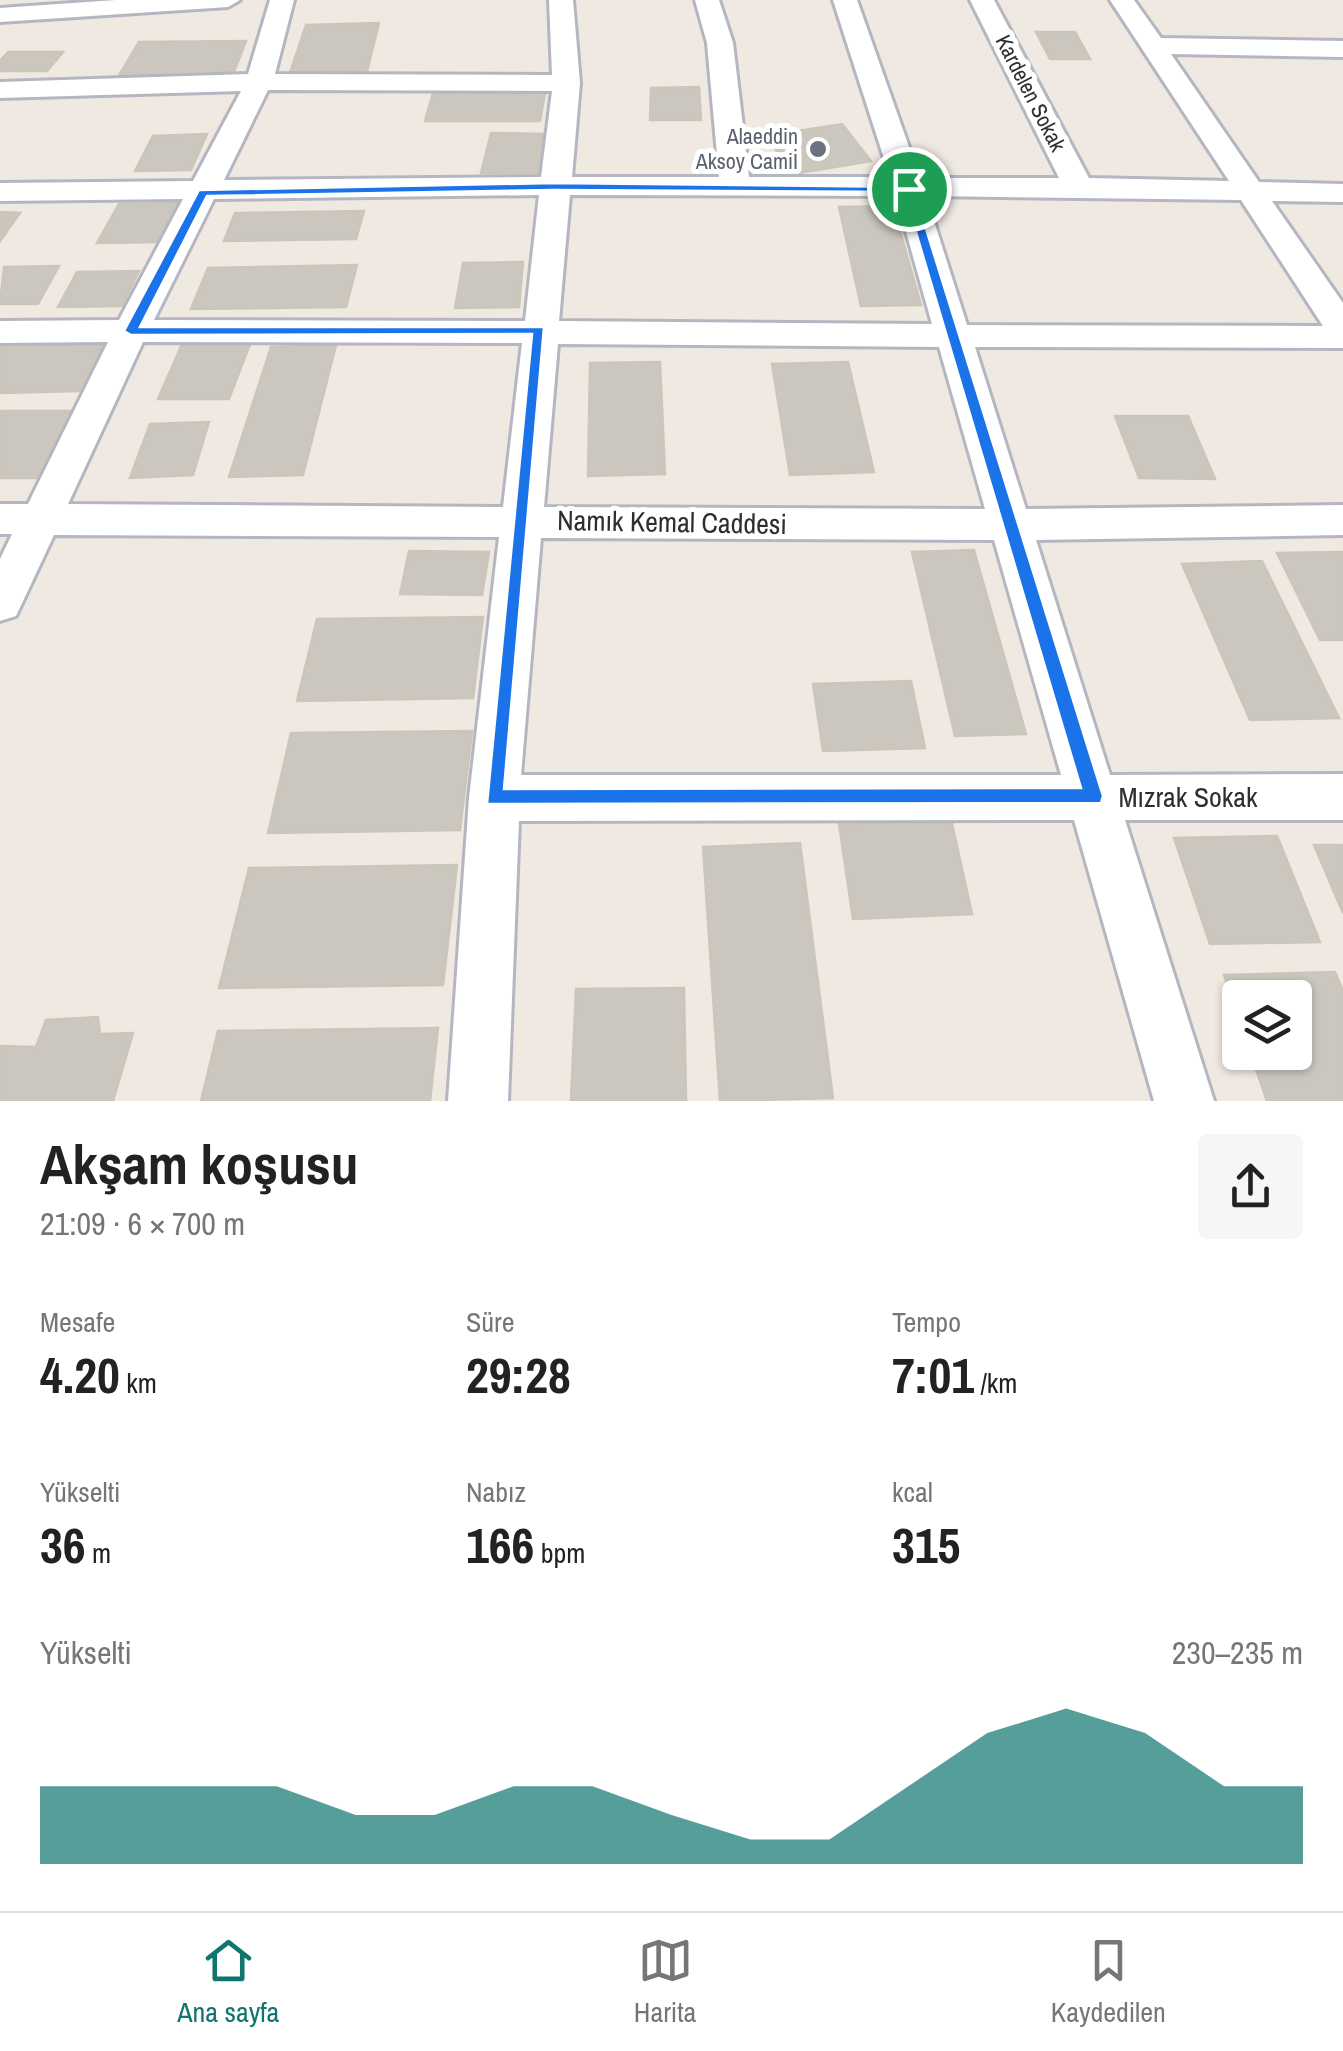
<!DOCTYPE html>
<html lang="tr">
<meta charset="utf-8">
<style>
:root{--surface:#fff;--page:#f6f6f6;--text:#222;--muted:#767676;--line:#e0e0e0;--accent:#0f766e}
body{margin:0;font-family:"Archivo Narrow",sans-serif;background:var(--page);color:var(--text);height:100vh;display:flex;flex-direction:column;font-size:38px;white-space:nowrap}
*{box-sizing:border-box;margin:0}
p{font-size:32px;color:var(--muted)}
.icon{flex:none;width:55px;height:55px;fill:none;stroke:currentColor;stroke-width:2;stroke-linecap:round;stroke-linejoin:round}
.map{position:relative;height:1101px;overflow:hidden}
.panel{display:flex;flex-direction:column;background:var(--surface);flex:1}
.panel>*{flex:none}
.buttons{position:absolute;left:1222px;top:980px;display:grid;gap:20px}
.buttons a{display:grid;place-items:center;width:90px;height:90px;border-radius:10px;background:var(--surface);box-shadow:0 2px 8px #0004;font-size:50px}
.pin{position:absolute;display:grid;place-items:center;width:85px;height:85px;color:#fff;margin:-42px;border:5px solid #fff;border-radius:50%;box-shadow:0 2px 10px #0007}
.round{display:grid;place-items:center;flex:none;width:105px;height:105px;border-radius:10px;background:var(--page)}
.headline{display:flex;align-items:center;justify-content:space-between;height:170px;padding:0 40px}
h1{font-size:55px;font-weight:700;line-height:75px}
.metrics{display:grid;grid-template-columns:repeat(3,1fr);gap:15px;height:170px;padding:10px 40px}
.metrics div{display:grid;align-content:center}
.metrics b{font-size:50px;font-weight:700}
.metrics small{font-size:28px;font-weight:400}
.metrics p{font-size:28px}
.chart{height:280px;padding:20px 40px}
.chart p{display:flex;justify-content:space-between}
.chart svg{width:100%;height:180px;margin-top:10px;fill:var(--accent);opacity:.7}
.tabs{display:flex;justify-content:space-around;align-items:center;height:140px;border-top:2px solid var(--line);background:var(--surface);font-size:28px;color:var(--muted)}
.tabs a{display:grid;justify-items:center;gap:5px}
.tabs .selected{color:var(--accent)}
.map>svg:first-child{display:block}
.building{fill:#cbc7bf;stroke:#cbc5ba;stroke-width:2.5}
.lines{fill:none;stroke-linecap:round;stroke-linejoin:round}
.minor-casing{stroke:#b4b7c1;stroke-width:6}
.minor{fill:#fff;fill-rule:evenodd}
.route{fill:#1a73e8;stroke:#fff;stroke-width:2.5;fill-rule:evenodd}
.worship-dot{fill:#6b7280;stroke:#fff;stroke-width:4}
.labels{text-anchor:middle;dominant-baseline:central;stroke-width:10;stroke-linejoin:round;paint-order:stroke}
.far-street-label{font-size:22px;fill:#2e2e2e;stroke:#fff}
.far-worship-label{font-size:22px;fill:#5b616d;stroke:#fff;text-anchor:end}
.street-label{font-size:28px;fill:#2e2e2e;stroke:#fff}
</style>
<div class="map">
<svg width="1343" height="1101" viewBox="0 0 1343 1101">
<rect width="100%" height="100%" fill="#efe9e1"/>
<path class="building" d="M379,23L367,71L290,73L306,25Z
M1036,32H1075L1090,59H1050Z
M246,41L232,77H118L139,42Z
M8,52H63L47,71H0V61Z
M699,87L701,120H650L651,88Z
M433,93H545L540,121H425Z
M842,124L871,161L793,174L766,136Z
M491,133L546,134L539,173H481Z
M207,134L191,170L135,171L153,136Z
M181,203L163,242L97,243L119,204Z
M893,206L921,305L861,306L839,207Z
M364,211L356,239L224,241L235,213Z
M0,212L20,213L0,241Z
M523,262L519,307L455,308L463,263Z
M357,265L346,307L191,309L208,268Z
M59,266L38,304H0L4,267Z
M139,271L122,306L58,307L77,272Z
M103,344L80,391L0,393V346Z
M182,344H250L229,399H158Z
M336,345L303,475L229,477L271,347Z
M660,362L665,474L588,476L590,363Z
M848,362L874,472L790,475L772,364Z
M0,411H74L40,478H0Z
M1115,416H1188L1215,479L1139,478Z
M209,422L193,475L130,478L150,424Z
M974,550L1026,734L955,736L912,552Z
M409,551L489,552L482,595L400,594Z
M1343,552V640H1320L1277,553Z
M1262,561L1339,718L1250,720L1182,564Z
M483,617L473,698L297,701L317,619Z
M911,681L925,748L823,751L813,684Z
M472,731L460,830L268,833L291,733Z
M951,819L972,914L853,919L839,824Z
M1277,836L1320,942L1210,944L1174,838Z
M800,843L833,1098L720,1101L703,847Z
M1314,845H1343V913Z
M457,865L443,985L219,988L249,868Z
M1335,972L1343,991V1100L1267,1101L1250,1052H1295V998H1240V1022L1224,975Z
M684,988L686,1101H571L576,989Z
M98,1017L100,1034L133,1033L113,1101H0V1046L36,1047L46,1020Z
M438,1028L430,1101H201L218,1031Z"/>
<g class="lines">
<g class="minor-casing">
<path id="minor" d="M116,0H240L228,7L0,22V8Z
M270,0H294L275,74L552,75L549,0H573L580,83L572,177H719L707,43L695,0H719L733,43L749,177H890L833,0H857L920,178H1059L970,0H994L1089,178L1229,181L1110,0H1134L1161,38L1343,41V57L1171,54L1259,182L1343,184V202L1272,201L1343,303V348L975,347L1026,509L1343,505V535L1036,540L1110,775L1343,774V820H1125L1214,1101H1154L1074,820L519,821L508,1101H448L469,798L499,537L54,535L16,616L0,621V559L12,534H0V504H28L108,342L0,343V321L119,320L183,199L0,201V183L193,181L241,91L0,98V82L248,74ZM268,90L552,91L541,177L224,180ZM539,195L525,321L154,320L214,199ZM570,195L896,196L932,324L559,321ZM926,196L1241,200L1323,326L967,325ZM143,342L522,343L503,507L68,504ZM558,344L939,347L985,509L544,507ZM541,538L994,540L1061,775H521Z"/>
</g>
<use href="#minor" class="minor"/>
</g>
<path class="route" d="M553,183L913,187L1103,796L1101,803L487,804L532,334L131,335L124,331L199,190ZM553,190L904,192L1081,788L504,789L544,327H140L207,196Z"/>
<circle class="worship-dot" cx="818" cy="149" r="10"/>
<g class="labels">
<g class="far-street-label">
<text transform="translate(1031 93) rotate(63)">Kardelen Sokak</text>
</g>
<g class="far-worship-label">
<text x="798" y="136">Alaeddin<tspan x="798" dy="25">Aksoy Camiİ</tspan></text>
</g>
<g class="street-label">
<text transform="translate(672 522) rotate(1)">Namık Kemal Caddesi</text>
<text x="1188" y="797">Mızrak Sokak</text>
</g>
</g>
</svg>
<div class="buttons">
<a><svg class="icon" aria-label="layers" viewBox="0 0 24 24"><path d="M12 4l9 5-9 5-9-5zM3 14l9 5 9-5"/></svg></a>
</div>
<div class="pin" style="left:909px;top:189px;background:#1e9e55"><svg class="icon" aria-label="arrive" viewBox="0 0 24 24"><path d="M6 21V4h12l-3 4 3 4H6"/></svg></div>
</div>
<section class="panel">
<div class="headline"><div><h1>Akşam koşusu</h1><p>21:09 · 6 × 700 m</p></div><a class="round"><svg class="icon" aria-label="share" viewBox="0 0 24 24"><path d="M12 15V3M7 8l5-5 5 5M5 13v7h14v-7"/></svg></a></div>
<div class="metrics">
<div><p>Mesafe</p><b>4.20<small> km</small></b></div>
<div><p>Süre</p><b>29:28</b></div>
<div><p>Tempo</p><b>7:01<small> /km</small></b></div>
</div>
<div class="metrics">
<div><p>Yükselti</p><b>36<small> m</small></b></div>
<div><p>Nabız</p><b>166<small> bpm</small></b></div>
<div><p>kcal</p><b>315</b></div>
</div>
<div class="chart"><p><span>Yükselti</span>230–235 m</p>
<svg viewBox="0 0 160 44" preserveAspectRatio="none"><path d="M0 44V25L10 25L20 25L30 25L40 32L50 32L60 25L70 25L80 32L90 38L100 38L110 25L120 12L130 6L140 12L150 25L160 25V44z"/></svg>
</div>
</section>
<nav class="tabs">
<a class="selected"><svg class="icon" aria-label="home" viewBox="0 0 24 24"><path d="M3 11l9-7 9 7M6 9v11h12V9"/></svg>Ana sayfa</a>
<a><svg class="icon" aria-label="map" viewBox="0 0 24 24"><path d="M3 6l6-2 6 2 6-2v14l-6 2-6-2-6 2zM9 4v14M15 6v14"/></svg>Harita</a>
<a><svg class="icon" aria-label="saved" viewBox="0 0 24 24"><path d="M7 4h10v16l-5-4-5 4z"/></svg>Kaydedilen</a>
</nav>
